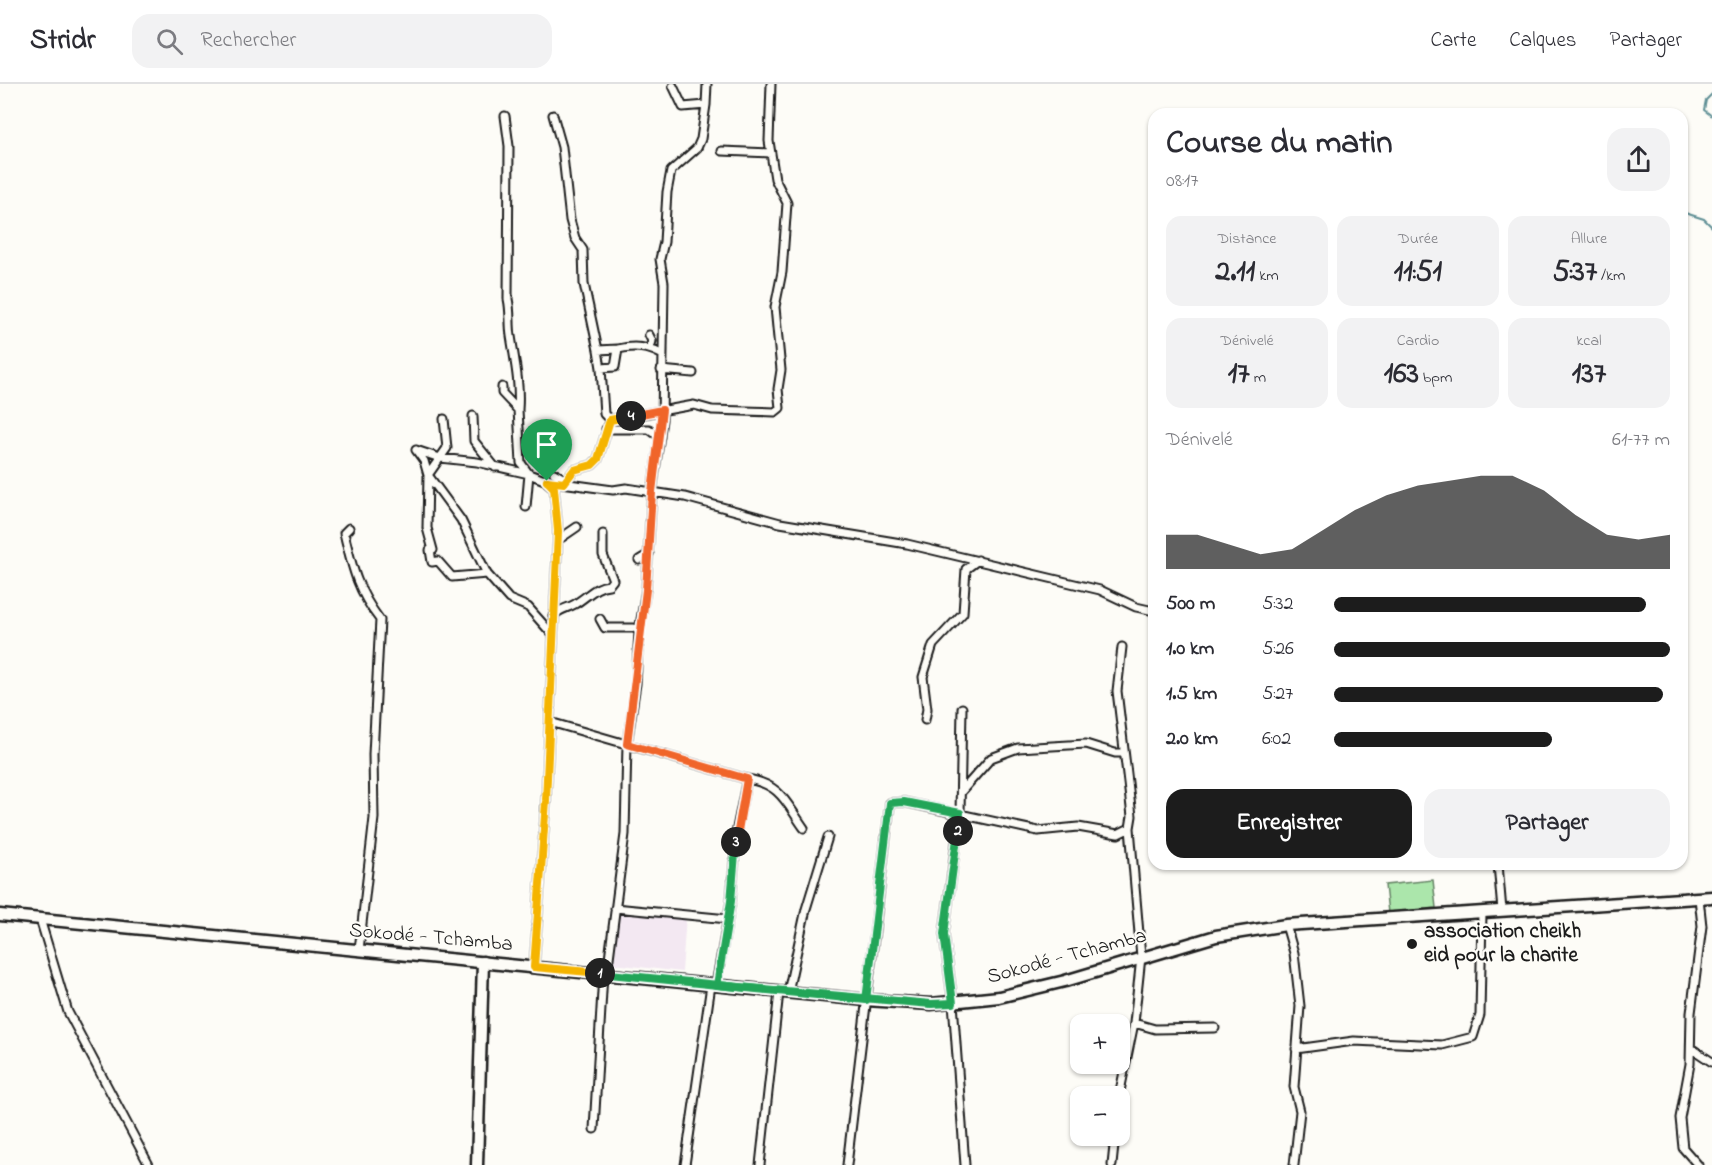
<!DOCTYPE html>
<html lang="fr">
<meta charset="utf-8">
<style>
:root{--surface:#fff;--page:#f2f2f3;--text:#2b2b33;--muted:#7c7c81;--line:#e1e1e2;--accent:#1c1c1c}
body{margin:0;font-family:"Indie Flower",sans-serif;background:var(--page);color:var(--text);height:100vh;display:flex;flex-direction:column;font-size:22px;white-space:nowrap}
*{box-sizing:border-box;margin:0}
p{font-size:20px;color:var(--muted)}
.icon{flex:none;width:33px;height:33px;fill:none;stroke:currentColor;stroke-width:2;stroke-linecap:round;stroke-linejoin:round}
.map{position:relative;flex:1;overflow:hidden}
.details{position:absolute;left:1148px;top:24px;width:540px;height:762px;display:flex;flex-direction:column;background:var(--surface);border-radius:18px;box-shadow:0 2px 4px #0004}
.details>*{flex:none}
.fabs{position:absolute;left:1070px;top:930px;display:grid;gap:12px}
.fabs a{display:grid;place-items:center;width:60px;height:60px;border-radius:12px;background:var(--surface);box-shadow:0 2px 4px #0004;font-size:30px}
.pin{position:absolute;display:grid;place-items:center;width:51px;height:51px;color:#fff;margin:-62px -26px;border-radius:50% 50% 50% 0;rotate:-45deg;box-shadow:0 0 6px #0007}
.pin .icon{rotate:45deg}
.km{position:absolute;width:30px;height:30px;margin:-15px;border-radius:50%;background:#222;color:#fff;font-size:16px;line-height:30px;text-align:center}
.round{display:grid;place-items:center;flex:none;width:63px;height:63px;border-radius:18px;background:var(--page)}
.headline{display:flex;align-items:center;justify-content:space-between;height:102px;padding:0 18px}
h1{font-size:33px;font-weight:800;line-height:45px}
.figures{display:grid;grid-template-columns:repeat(3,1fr);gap:9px;height:102px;padding:6px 18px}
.figures div{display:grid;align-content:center;border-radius:15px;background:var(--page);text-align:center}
.figures b{font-size:30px;font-weight:800}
.figures small{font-size:16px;font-weight:400}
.figures p{font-size:16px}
.chart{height:168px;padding:12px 18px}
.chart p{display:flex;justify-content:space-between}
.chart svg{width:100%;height:108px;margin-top:6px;fill:var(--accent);opacity:.7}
.action{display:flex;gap:12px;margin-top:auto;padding:12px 18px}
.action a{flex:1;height:69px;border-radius:18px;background:var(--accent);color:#fff;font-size:24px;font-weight:800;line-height:69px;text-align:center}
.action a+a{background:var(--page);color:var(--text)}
ul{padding:0 18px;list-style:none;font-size:20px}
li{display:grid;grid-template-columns:96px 72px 1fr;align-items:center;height:45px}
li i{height:15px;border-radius:8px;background:var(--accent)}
header{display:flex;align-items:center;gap:36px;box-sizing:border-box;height:84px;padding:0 30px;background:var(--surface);border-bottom:2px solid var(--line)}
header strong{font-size:28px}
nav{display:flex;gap:33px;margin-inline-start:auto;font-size:21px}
.search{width:420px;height:54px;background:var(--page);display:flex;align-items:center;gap:15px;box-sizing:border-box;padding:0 21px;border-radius:18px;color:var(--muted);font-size:22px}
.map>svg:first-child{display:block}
.built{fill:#f3e8f2}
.green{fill:#abe6ab;stroke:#648164;stroke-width:1.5}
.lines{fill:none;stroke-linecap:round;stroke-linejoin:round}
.stream{stroke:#5f8f95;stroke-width:2}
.street-casing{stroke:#1c1c1c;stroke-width:11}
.secondary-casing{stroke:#1c1c1c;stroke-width:15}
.primary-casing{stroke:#1c1c1c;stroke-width:15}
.street{stroke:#fdfcf7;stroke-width:7}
.secondary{stroke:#fdfcf7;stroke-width:10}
.primary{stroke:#fdfcf7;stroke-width:10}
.split-1-casing{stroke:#fff;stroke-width:12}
.split-2-casing{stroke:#fff;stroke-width:12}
.split-3-casing{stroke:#fff;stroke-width:12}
.split-4-casing{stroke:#fff;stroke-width:12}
.split-5-casing{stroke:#fff;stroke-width:12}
.split-1{stroke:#f5b400;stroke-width:8}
.split-2{stroke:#22a559;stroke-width:8}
.split-3{stroke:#22a559;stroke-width:8}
.split-4{stroke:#f0652b;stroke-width:8}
.split-5{stroke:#f5b400;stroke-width:8}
.poi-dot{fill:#1c1c1c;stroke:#fdfcf7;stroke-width:2}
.labels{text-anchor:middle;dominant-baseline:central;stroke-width:4.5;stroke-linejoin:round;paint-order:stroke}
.poi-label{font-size:21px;font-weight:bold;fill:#1c1c1c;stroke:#fdfcf7;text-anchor:start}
.street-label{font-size:21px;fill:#1c1c1c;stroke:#fdfcf7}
</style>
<header>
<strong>Stridr</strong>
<div class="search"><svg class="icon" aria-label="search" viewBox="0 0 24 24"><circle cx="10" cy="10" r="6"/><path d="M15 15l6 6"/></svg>Rechercher</div>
<nav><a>Carte</a><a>Calques</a><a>Partager</a></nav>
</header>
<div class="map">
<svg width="1712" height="1081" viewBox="0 0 1712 1081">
<rect width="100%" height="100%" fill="#fdfcf7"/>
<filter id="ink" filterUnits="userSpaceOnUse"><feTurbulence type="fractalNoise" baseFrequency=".0167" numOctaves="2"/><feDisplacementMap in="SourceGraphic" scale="12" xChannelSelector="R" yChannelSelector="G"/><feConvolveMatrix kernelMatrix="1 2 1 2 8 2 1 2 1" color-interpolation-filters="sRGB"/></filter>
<g filter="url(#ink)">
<path class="built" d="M618,827L686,832L682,888L614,880Z"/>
<path class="green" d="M1433,796L1436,824L1388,829L1385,801Z"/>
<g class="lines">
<path class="stream" d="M1712,10L1706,16L1704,26L1712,32
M1682,128L1704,135L1712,143"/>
<g class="street-casing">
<path id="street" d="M706,21L707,0
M553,31L562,63L570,136L575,154L583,166L584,200L598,266L618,265L615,283L601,284L604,330L610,336
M505,32L509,62L508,215C511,228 509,239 511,252C515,278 520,300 518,326
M722,67L771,69
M649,251L652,257L650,264
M618,265C634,261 647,262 661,270
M598,266L601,284
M661,286L693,289
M502,303V309L518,326L521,379L529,390L526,423
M473,332L474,357L495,383
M444,335L447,364L428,391L427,444L433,466H430L432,478L438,477L452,493L487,490L509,515L528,523L552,550
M606,345H649L660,353
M416,366L440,374L477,378L529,390L547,397L613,406L626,404L685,413L780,439L907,460L1100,506L1136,523L1154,527
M416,366L424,377L428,391L461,436L487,490
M554,389L561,393L564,399L574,386L592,381L598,375L610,336L694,321L712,326L775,328L780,324L778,305L781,286L775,223L782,188L787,119L775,95L769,57L771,0
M349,444L344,449C353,487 358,507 380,536L373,670L374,734L359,866
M558,456L577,443
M639,476L649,470
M553,532C561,524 566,525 575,520C587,513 595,502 609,501L613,496L603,471V450
M600,535L605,544H634L639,547
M962,624L960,729L944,850L953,919L965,1081
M925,636L927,625L923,593L933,561L963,529L966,485L978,476
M550,638L747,695L737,744L731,817L716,901
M747,695C781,700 786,719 804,744
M961,708L991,674L1018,664L1086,660L1115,669H1123
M1498,780L1502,827
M615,824L728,835
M40,835L68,928L149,1081
M1286,841L1294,869L1300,922L1294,1003L1300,1027L1294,1081
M534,883L546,717L558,447L554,404L547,398
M607,890L625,750L627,660L636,600L639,547L646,506L652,408L662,336L664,199L660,175L664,158L667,108L671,87L697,64L701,55L706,21L683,23L673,2
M788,908L806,825L828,753
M1134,939L1155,945L1215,944
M1691,964L1712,978
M1296,965L1354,957L1442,961L1473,953L1480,931L1482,829
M1119,1012L1134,939L1141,873L1130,744
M594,1045L603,890
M685,1081L711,901
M760,1081L779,908
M847,1081L890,719L904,718L1038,747L1078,743L1118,750L1130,744L1132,732L1117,607L1122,563
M1112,1081L1115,1052
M1698,1081L1683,1064L1680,1034L1690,980L1691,929L1702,842L1699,814"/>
</g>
<g class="secondary-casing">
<path id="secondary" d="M477,1081L483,878"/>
</g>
<g class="primary-casing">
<path id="primary" d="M0,831L866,916L931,920L999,913L1065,897L1216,852L1286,841L1712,813"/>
</g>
<use href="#street" class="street"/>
<use href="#secondary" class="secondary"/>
<use href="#primary" class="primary"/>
</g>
</g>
<g class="lines" filter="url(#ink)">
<g class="split-1-casing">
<path id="split-1" d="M547,397L554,404L558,447L546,717L534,883L600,889"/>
</g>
<g class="split-2-casing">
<path id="split-2" d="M600,889L866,916L890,719L904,718L960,729L958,747"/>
</g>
<g class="split-3-casing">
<path id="split-3" d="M736,758L731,817L717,901L931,920L953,919L944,850L958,747"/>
</g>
<g class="split-4-casing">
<path id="split-4" d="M631,332L662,326L652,408L646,506L627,660L747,695L736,758"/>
</g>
<g class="split-5-casing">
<path id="split-5" d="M547,397L564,399L574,386L592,381L598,375L610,336L631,332"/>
</g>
<use href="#split-1" class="split-1"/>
<use href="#split-2" class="split-2"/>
<use href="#split-3" class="split-3"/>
<use href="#split-4" class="split-4"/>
<use href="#split-5" class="split-5"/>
</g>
<circle class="poi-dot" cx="1412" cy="860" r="6"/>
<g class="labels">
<g class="poi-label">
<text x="1424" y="848">association cheikh<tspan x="1424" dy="24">eid pour la charite</tspan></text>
</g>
<g class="street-label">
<text transform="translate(431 854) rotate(5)">Sokodé - Tchamba</text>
<text transform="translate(1067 873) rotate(-15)">Sokodé - Tchamba</text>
</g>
</g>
</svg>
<div class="fabs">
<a>+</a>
<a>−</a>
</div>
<div class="pin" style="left:547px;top:397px;background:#1e9e55"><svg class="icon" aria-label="arrive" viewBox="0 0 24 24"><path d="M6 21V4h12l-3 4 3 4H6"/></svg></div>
<b class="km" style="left:600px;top:889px">1</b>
<b class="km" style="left:958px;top:747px">2</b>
<b class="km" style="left:736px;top:758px">3</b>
<b class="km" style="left:631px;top:332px">4</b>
<section class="details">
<div class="headline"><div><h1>Course du matin</h1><p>08:17</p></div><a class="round"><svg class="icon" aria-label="share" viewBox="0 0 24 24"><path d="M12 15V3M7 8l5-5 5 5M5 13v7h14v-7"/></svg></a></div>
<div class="figures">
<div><p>Distance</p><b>2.11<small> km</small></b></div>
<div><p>Durée</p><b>11:51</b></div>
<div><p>Allure</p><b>5:37<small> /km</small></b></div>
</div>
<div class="figures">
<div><p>Dénivelé</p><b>17<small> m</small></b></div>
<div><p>Cardio</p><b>163<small> bpm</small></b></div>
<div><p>kcal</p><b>137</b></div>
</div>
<div class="chart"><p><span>Dénivelé</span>61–77 m</p>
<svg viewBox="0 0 160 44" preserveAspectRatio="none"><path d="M0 44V30L10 30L20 34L30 38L40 36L50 28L60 20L70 14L80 10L90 8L100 6L110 6L120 12L130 22L140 30L150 32L160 30V44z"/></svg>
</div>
<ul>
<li><b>500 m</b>5:32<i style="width:93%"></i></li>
<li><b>1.0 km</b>5:26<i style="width:100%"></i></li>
<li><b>1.5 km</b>5:27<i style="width:98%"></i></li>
<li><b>2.0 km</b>6:02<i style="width:65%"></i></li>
</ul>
<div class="action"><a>Enregistrer</a><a>Partager</a></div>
</section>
</div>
